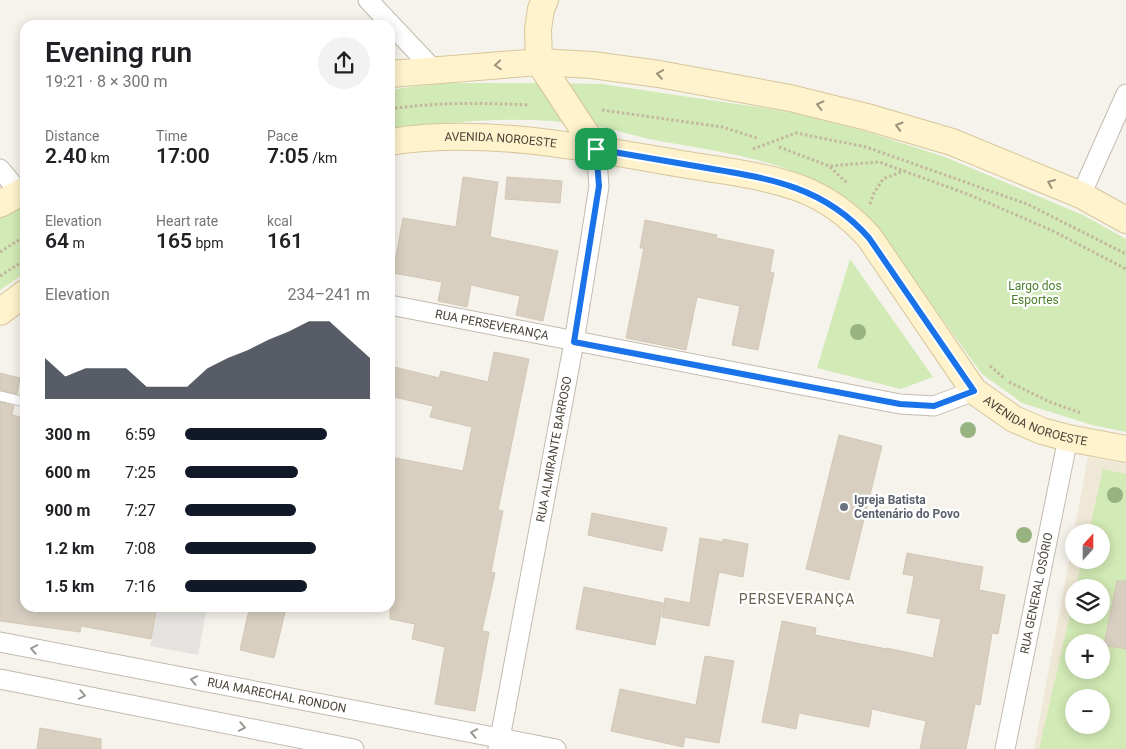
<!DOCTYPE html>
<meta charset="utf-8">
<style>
:root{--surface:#fff;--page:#f2f2f2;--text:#202124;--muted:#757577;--accent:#111827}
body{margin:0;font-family:Roboto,sans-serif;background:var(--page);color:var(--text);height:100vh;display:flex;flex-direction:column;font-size:19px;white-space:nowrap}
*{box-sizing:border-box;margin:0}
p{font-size:16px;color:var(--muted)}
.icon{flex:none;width:28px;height:28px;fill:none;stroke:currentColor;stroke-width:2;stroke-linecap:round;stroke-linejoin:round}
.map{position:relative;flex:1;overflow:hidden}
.details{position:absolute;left:20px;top:20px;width:375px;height:592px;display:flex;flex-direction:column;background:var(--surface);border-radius:15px;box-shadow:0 2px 12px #0003}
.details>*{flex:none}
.needle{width:32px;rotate:21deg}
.buttons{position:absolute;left:1065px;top:524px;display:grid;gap:10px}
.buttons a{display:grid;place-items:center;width:45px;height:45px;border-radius:50%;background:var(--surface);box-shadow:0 2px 12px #0003;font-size:25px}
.pin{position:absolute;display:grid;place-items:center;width:42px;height:42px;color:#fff;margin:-21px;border-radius:10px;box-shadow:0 2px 8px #0006}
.round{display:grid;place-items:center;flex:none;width:52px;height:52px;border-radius:26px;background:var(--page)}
.overview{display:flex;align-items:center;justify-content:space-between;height:85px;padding:0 25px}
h1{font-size:28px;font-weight:600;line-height:38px}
.stats{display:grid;grid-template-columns:repeat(3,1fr);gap:8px;height:85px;padding:5px 25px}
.stats div{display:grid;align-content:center}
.stats b{font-size:21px;font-weight:600}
.stats small{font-size:14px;font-weight:400}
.stats p{font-size:14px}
.chart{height:140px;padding:10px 25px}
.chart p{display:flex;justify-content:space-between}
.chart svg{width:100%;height:90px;margin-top:5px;fill:var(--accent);opacity:.7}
ul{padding:0 25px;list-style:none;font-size:16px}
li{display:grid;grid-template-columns:80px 60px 1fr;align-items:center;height:38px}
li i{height:12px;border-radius:6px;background:var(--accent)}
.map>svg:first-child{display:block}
.education{fill:#efe8d6;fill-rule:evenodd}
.green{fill:#d2eab5;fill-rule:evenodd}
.parking{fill:#e5e3e0}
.building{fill:#d8cfc1;stroke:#d3c7b4}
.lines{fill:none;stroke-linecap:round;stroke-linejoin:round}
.lane-casing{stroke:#c2bbae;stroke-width:11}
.street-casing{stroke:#c2bbae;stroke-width:21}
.secondary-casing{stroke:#d6c79b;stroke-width:28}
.path{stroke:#c4b79f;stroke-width:3;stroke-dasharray:2.5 2.5;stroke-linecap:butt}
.lane{stroke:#fff;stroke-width:9}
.street{stroke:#fff;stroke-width:19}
.secondary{stroke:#fff3cd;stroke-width:26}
.tree{fill:#97b381}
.oneway{stroke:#9c937c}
.oneway2{stroke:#9c9892}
.route-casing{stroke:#fff;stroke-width:10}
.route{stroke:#1a73e8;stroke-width:6}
.worship-dot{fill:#6b7280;stroke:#fff;stroke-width:2}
.labels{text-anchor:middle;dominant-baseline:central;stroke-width:4.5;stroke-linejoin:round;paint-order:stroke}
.street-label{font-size:12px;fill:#4b4439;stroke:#fff}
.park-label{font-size:12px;fill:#4a7f2a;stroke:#fff}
.worship-label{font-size:12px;font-weight:bold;fill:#5b616d;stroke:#fff;text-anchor:start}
.neighbourhood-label{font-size:14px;letter-spacing:1px;fill:#6e6250;stroke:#fff}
</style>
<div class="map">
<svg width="1126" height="749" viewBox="0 0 1126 749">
<rect width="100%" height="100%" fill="#f6f3ec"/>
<path class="education" d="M1088,457L1126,464V749H1034L1074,534V560H1101V532H1074ZM1074,588H1101V615H1074ZM1074,642H1101V670H1074ZM1074,698H1101V725H1074Z"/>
<path class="green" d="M440,83H542L602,84L791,112L861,130L945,157L1083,215L1126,239V432L1092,425L1022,403L982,374L869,218C850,204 828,188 806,177C760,156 709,150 659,141C637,137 616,129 593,126C527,115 456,120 390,131V90Z
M25,200V273L0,290V214Z
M850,259L933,377L901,389L817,368Z
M1103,469L1126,474V610L1111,607L1104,644L1126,649V749H1039L1074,597V615H1101V588L1076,587L1082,560H1101V532H1089ZM1074,642H1101V670H1074ZM1074,698H1101V725H1074Z"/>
<path class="parking" d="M158,608H207L198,655L150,646Z"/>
<path class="building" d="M463,177L498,182L490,237L558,251L543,321L516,315L520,296L471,285L467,307L438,301L442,282L393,273L403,218L456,227Z
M507,177L562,181L560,203L505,199Z
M645,220L717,235L716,238L774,250L770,272L774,273L758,350L732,345L740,306L697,297L686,350L626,338L644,248H640Z
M494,352L529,359L498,510L503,511L491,572L495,573L482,631L489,632L475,711L435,704L445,647L412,639L415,624L390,619V457L463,471L472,427L430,417L433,406L390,396V366L439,378L441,371L488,382Z
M0,373L20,378L17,394L0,390Z
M0,402L14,406L12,415L25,418V608H157L151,639L81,626L80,632L0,621Z
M839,435L882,446L849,580L806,569Z
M592,513L667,528L662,551L588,535Z
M700,538L723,542V539L748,544L743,577L719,572L709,626L662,617L665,598L690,603Z
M907,553L983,567L979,590L1005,595L998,634L992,633L980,705L975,704L966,749H920L926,721L872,709L869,727L799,713L796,729L762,722L782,621L816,628L815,635L887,649V648L933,658L941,619L907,613L914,576L903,574Z
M1117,581H1126V649L1104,645Z
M584,587L663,603L655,645L576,629Z
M262,608H286L274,658L240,650L249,610L261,612Z
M705,656L734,661L719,743L685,737L683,747L611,731L620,689L696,705Z
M40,728L101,739V749H37Z"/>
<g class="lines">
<g class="lane-casing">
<path id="lane" d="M0,396L25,402"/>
</g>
<g class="street-casing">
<g id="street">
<path d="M368,0L434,70"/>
<path d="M0,169L20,193"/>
<path d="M1081,195L1126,94"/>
<path id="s1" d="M390,305L900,404L934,406L974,391"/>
<path id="s2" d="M0,642L556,749"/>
<path d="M0,679L354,749"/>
<path id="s3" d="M498,749L574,342L591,237L599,186L596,149"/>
<path id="s4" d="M1005,749L1068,438"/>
</g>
</g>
<g class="secondary-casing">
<g id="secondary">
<path d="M545,0L541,9L538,29L539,62L596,149"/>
<path d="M390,74L539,62L592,65L659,74L790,98L867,117L952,142L1081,195L1126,220"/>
<path id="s5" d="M390,142C482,127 585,147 676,163C717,170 759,174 799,188C826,198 850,216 869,237L974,391L1014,419L1042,431L1068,438L1126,449"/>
<path d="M0,204L25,190"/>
<path d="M0,312L25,293"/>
</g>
</g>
<path class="path" d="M390,109C436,102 483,103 530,105
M602,110L722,127L757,138
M779,147L829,166L879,162L970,195L1051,230L1126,269
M753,149L796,133L866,147L1027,204L1126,254
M830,167L847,183
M870,204L874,193L883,179L904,171
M0,252L25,236
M0,276L25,260
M990,366L1004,378
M1009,382L1050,402L1081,413"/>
<use href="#lane" class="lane"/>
<use href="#street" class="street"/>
<use href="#secondary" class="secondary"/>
</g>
<g class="tree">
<circle cx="858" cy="332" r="8"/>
<circle cx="968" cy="430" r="8"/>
<circle cx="1115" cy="495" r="8"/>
<circle cx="1024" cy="535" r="8"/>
</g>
<defs><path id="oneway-chevron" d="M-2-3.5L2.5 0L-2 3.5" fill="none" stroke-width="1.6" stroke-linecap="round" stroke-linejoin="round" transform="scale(1.25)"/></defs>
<g class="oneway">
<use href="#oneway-chevron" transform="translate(498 65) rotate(176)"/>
<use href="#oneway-chevron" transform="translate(660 74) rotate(-171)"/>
<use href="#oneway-chevron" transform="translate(820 105) rotate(-166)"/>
<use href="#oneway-chevron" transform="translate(899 126) rotate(-164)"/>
<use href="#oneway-chevron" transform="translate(1051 183) rotate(-157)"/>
</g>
<g class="oneway2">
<use href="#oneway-chevron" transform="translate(34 649) rotate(-169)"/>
<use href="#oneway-chevron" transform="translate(194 680) rotate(-169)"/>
<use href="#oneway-chevron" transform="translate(82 695) rotate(11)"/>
<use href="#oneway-chevron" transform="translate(242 727) rotate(11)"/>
<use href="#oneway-chevron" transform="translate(474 733) rotate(-169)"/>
</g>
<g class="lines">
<g class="route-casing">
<path id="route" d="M596,149C631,155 666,161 701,167C766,178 823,185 869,238L974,391L934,406L900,404L574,342L599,186Z"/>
</g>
<use href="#route" class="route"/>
</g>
<circle class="worship-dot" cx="844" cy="507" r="5"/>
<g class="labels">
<g class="street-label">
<text stroke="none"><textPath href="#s5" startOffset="111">AVENIDA NOROESTE</textPath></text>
<text stroke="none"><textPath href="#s1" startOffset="104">RUA PERSEVERANÇA</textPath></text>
<text stroke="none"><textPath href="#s5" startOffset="756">AVENIDA NOROESTE</textPath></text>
<text stroke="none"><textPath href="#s3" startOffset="305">RUA ALMIRANTE BARROSO</textPath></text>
<text stroke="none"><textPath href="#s4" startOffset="159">RUA GENERAL OSÓRIO</textPath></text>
<text stroke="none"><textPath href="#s2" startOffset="282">RUA MARECHAL RONDON</textPath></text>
</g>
<g class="park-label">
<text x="1035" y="286">Largo dos<tspan x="1035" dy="14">Esportes</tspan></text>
</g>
<g class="worship-label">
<text x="854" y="500">Igreja Batista<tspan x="854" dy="14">Centenário do Povo</tspan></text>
</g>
<g class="neighbourhood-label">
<text x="797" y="599">PERSEVERANÇA</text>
</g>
</g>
</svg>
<div class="buttons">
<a><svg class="needle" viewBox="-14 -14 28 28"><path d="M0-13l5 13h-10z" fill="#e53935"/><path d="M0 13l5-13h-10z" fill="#757577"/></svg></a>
<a><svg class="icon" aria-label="layers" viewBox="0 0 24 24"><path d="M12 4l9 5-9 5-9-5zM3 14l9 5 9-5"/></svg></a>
<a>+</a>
<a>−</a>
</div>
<div class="pin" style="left:596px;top:149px;background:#1e9e55"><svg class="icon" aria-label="arrive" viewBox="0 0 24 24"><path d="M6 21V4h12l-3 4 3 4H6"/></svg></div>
<section class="details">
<div class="overview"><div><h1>Evening run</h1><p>19:21 · 8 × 300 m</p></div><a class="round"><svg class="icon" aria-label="share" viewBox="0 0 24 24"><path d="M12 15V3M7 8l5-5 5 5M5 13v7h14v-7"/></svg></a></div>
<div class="stats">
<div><p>Distance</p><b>2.40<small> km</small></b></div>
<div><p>Time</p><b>17:00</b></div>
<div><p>Pace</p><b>7:05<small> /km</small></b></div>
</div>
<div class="stats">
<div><p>Elevation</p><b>64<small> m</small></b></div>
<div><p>Heart rate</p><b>165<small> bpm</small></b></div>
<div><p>kcal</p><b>161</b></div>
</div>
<div class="chart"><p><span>Elevation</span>234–241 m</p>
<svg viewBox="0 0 160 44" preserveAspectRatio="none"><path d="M0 44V24L10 33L20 29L30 29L40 29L50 38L60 38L70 38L80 29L90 24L100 20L110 15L120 11L130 6L140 6L150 15L160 24V44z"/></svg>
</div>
<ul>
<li><b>300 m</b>6:59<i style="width:77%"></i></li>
<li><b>600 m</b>7:25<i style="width:61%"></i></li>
<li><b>900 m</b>7:27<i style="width:60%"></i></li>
<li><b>1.2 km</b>7:08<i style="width:71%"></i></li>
<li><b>1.5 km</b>7:16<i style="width:66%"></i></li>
</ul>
</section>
</div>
